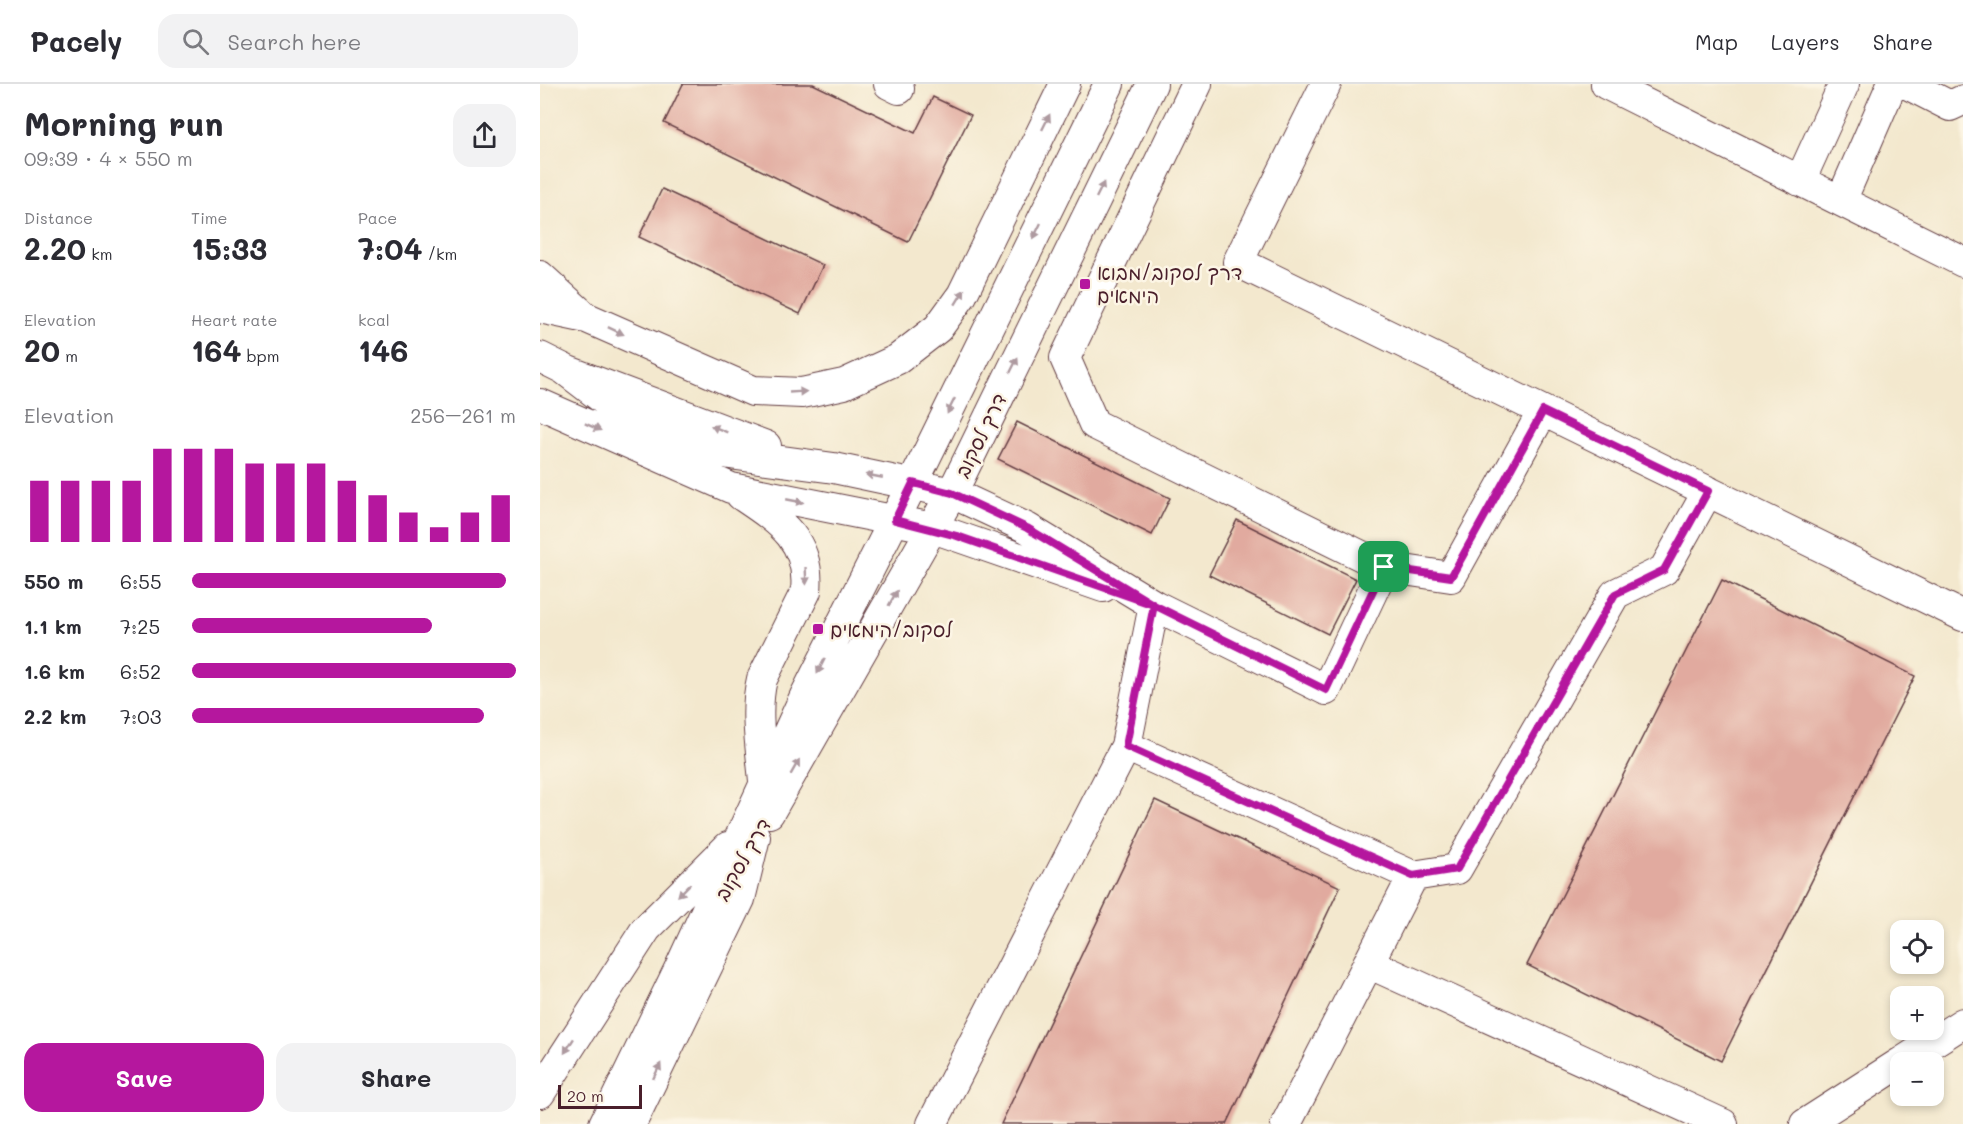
<!DOCTYPE html>
<meta charset="utf-8">
<style>
:root{--surface:#fff;--page:#f2f2f3;--text:#2b2b33;--muted:#7c7c81;--line:#e1e1e2;--accent:#b5179e}
body{margin:0;font-family:Mali,"Playpen Sans Hebrew",sans-serif;background:var(--page);color:var(--text);height:100vh;display:flex;flex-direction:column;font-size:22px;white-space:nowrap}
*{box-sizing:border-box;margin:0}
p{font-size:20px;color:var(--muted)}
.icon{flex:none;width:33px;height:33px;fill:none;stroke:currentColor;stroke-width:2;stroke-linecap:round;stroke-linejoin:round}
.map{position:relative;flex:1;overflow:hidden}
.side{display:flex;flex-direction:column;background:var(--surface);width:540px}
.side>*{flex:none}
.controls{position:absolute;left:1350px;top:836px;display:grid;gap:12px}
.controls a{display:grid;place-items:center;width:54px;height:54px;border-radius:12px;background:var(--surface);box-shadow:0 3px 9px #0003;font-size:30px}
.scale{position:absolute;left:18px;bottom:15px;width:84px;box-sizing:border-box;padding-left:6px;border:3px solid #4a1f2b;border-top:0;font-size:16px;line-height:21px;white-space:nowrap;color:#4a1f2b;-webkit-text-stroke:4px #fcf5e5;paint-order:stroke}
.pin{position:absolute;display:grid;place-items:center;width:51px;height:51px;color:#fff;margin:-26px;border-radius:12px;box-shadow:0 3px 9px #0006}
.round{display:grid;place-items:center;flex:none;width:63px;height:63px;border-radius:18px;background:var(--page)}
.headline{display:flex;align-items:center;justify-content:space-between;height:102px;padding:0 24px}
h1{font-size:33px;font-weight:800;line-height:45px}
.figures{display:grid;grid-template-columns:repeat(3,1fr);gap:9px;height:102px;padding:6px 24px}
.figures div{display:grid;align-content:center}
.figures b{font-size:30px;font-weight:800}
.figures small{font-size:16px;font-weight:400}
.figures p{font-size:16px}
.chart{height:168px;padding:12px 24px}
.chart p{display:flex;justify-content:space-between}
.chart svg{width:100%;height:108px;margin-top:6px;stroke:var(--accent);stroke-width:6}
.button{display:flex;gap:12px;margin-top:auto;padding:12px 24px}
.button a{flex:1;height:69px;border-radius:18px;background:var(--accent);color:#fff;font-size:24px;font-weight:800;line-height:69px;text-align:center}
.button a+a{background:var(--page);color:var(--text)}
ul{padding:0 24px;list-style:none;font-size:20px}
li{display:grid;grid-template-columns:96px 72px 1fr;align-items:center;height:45px}
li i{height:15px;border-radius:8px;background:var(--accent)}
header{display:flex;align-items:center;gap:36px;box-sizing:border-box;height:84px;padding:0 30px;background:var(--surface);border-bottom:2px solid var(--line)}
header strong{font-size:28px}
nav{display:flex;gap:33px;margin-inline-start:auto;font-size:21px}
.search{width:420px;height:54px;background:var(--page);display:flex;align-items:center;gap:15px;box-sizing:border-box;padding:0 21px;border-radius:18px;color:var(--muted);font-size:22px}
main{display:flex;flex:1;min-height:0}
.map>svg:first-child{display:block}
.building{fill:#e1aa9f}
.lines{fill:none;stroke-linecap:round;stroke-linejoin:round}
.minor-casing{stroke:#633d43;stroke-width:32}
.minor{stroke:#fff;stroke-width:30}
.oneway{fill:#ae9aa0}
.route-casing{stroke:#fff;stroke-width:12}
.route{stroke:#b5179e;stroke-width:8}
.poi-dot{fill:#b5179e;stroke:#fcf5e5;stroke-width:2}
.labels{text-anchor:middle;dominant-baseline:central;stroke-width:5;stroke-linejoin:round;paint-order:stroke}
.poi-label{font-size:20px;fill:#4a1f2b;stroke:#fcf5e5;text-anchor:start}
.street-label{font-size:20px;fill:#4a1f2b;stroke:#fcf5e5}
</style>
<header>
<strong>Pacely</strong>
<div class="search"><svg class="icon" aria-label="search" viewBox="0 0 24 24"><circle cx="10" cy="10" r="6"/><path d="M15 15l6 6"/></svg>Search here</div>
<nav><a>Map</a><a>Layers</a><a>Share</a></nav>
</header>
<main>
<section class="side">
<div class="headline"><div><h1>Morning run</h1><p>09:39 · 4 × 550 m</p></div><a class="round"><svg class="icon" aria-label="share" viewBox="0 0 24 24"><path d="M12 15V3M7 8l5-5 5 5M5 13v7h14v-7"/></svg></a></div>
<div class="figures">
<div><p>Distance</p><b>2.20<small> km</small></b></div>
<div><p>Time</p><b>15:33</b></div>
<div><p>Pace</p><b>7:04<small> /km</small></b></div>
</div>
<div class="figures">
<div><p>Elevation</p><b>20<small> m</small></b></div>
<div><p>Heart rate</p><b>164<small> bpm</small></b></div>
<div><p>kcal</p><b>146</b></div>
</div>
<div class="chart"><p><span>Elevation</span>256–261 m</p>
<svg viewBox="0 0 160 44" preserveAspectRatio="none"><path d="M5 44V19M15 44V19M25 44V19M35 44V19M45 44V6M55 44V6M65 44V6M75 44V12M85 44V12M95 44V12M105 44V19M115 44V25M125 44V32M135 44V38M145 44V32M155 44V25"/></svg>
</div>
<ul>
<li><b>550 m</b>6:55<i style="width:97%"></i></li>
<li><b>1.1 km</b>7:25<i style="width:74%"></i></li>
<li><b>1.6 km</b>6:52<i style="width:100%"></i></li>
<li><b>2.2 km</b>7:03<i style="width:90%"></i></li>
</ul>
<div class="button"><a>Save</a><a>Share</a></div>
</section>
<div class="map">
<svg width="1423" height="1040" viewBox="0 0 1423 1040">
<rect width="100%" height="100%" fill="#fcf5e5"/>
<filter id="ink" filterUnits="userSpaceOnUse"><feTurbulence type="fractalNoise" baseFrequency=".0167" numOctaves="2"/><feDisplacementMap in="SourceGraphic" scale="12" xChannelSelector="R" yChannelSelector="G"/><feConvolveMatrix kernelMatrix="1 2 1 2 8 2 1 2 1" color-interpolation-filters="sRGB"/></filter>
<filter id="wash" filterUnits="userSpaceOnUse"><feTurbulence type="fractalNoise" baseFrequency=".008" numOctaves="4" result="noise"/><feDisplacementMap in="SourceGraphic" scale="24" xChannelSelector="R" yChannelSelector="G"/><feGaussianBlur stdDeviation="1.35" result="paint"/><feColorMatrix in="noise" values="0 0 0 0 0 0 0 0 0 0 0 0 0 0 0 0 0 1.4 0 .05"/><feComposite in="paint" operator="in"/></filter>
<g filter="url(#wash)">
<rect width="100%" height="100%" fill="#f3e8ce"/>
<g id="blocks">
<path class="building" d="M143,0H273L375,49L393,13L431,31L368,158L124,39Z
M122,105L283,181L260,230L99,153Z
M477,338L630,414L612,451L458,375Z
M697,436L816,495L788,550L669,491Z
M1182,496L1375,592L1181,977L987,881Z
M615,716L800,803L687,1040H461Z"/>
</g>
</g>
<g filter="url(#ink)">
<use href="#blocks" fill-opacity="0" stroke="#633d43" stroke-width="1.5"/>
<g class="lines">
<g class="minor-casing">
<path id="minor" d="M349,0L359,5
M657,0L525,274L554,340L844,483
M786,0L698,178L1423,532
M1066,0L1423,178
M1367,0L1410,22L1423,16
M1260,97L1304,0
M1301,117L1352,0
M0,192L44,232
M0,224L47,234L213,307L262,309L304,300L358,275L398,244L422,211L525,0
M0,273L28,287L226,362
M24,285L88,334L175,368L294,384L412,409L487,444L614,521L786,606L844,483L911,493L1003,327
M0,320L191,404L393,444L563,503
M201,411C238,436 271,456 266,507L222,595C214,628 221,663 224,697
M586,662L873,792L746,1040
M229,729L412,409L612,0
M873,792L917,785L1075,510L1124,486L1168,407
M828,879L1183,1040
M1362,978L1423,939
M0,1009L106,845L188,763
M64,1040L142,879L265,612L373,399L569,0
M91,1040L200,815L215,753
M392,1040L586,662L614,521
M1265,1040L1360,979"/>
</g>
<use href="#minor" class="minor"/>
</g>
<defs><path id="oneway-solid" d="M-6-.8H1V-3.2L6.5 0L1 3.2V.8H-6Z" transform="scale(1.5)"/></defs>
<g class="oneway">
<use href="#oneway-solid" transform="translate(506 38) rotate(-64)"/>
<use href="#oneway-solid" transform="translate(560 106) rotate(-64)"/>
<use href="#oneway-solid" transform="translate(497 147) rotate(116)"/>
<use href="#oneway-solid" transform="translate(420 213) rotate(-58)"/>
<use href="#oneway-solid" transform="translate(76 247) rotate(25)"/>
<use href="#oneway-solid" transform="translate(474 281) rotate(-64)"/>
<use href="#oneway-solid" transform="translate(258 308) rotate(-3)"/>
<use href="#oneway-solid" transform="translate(411 322) rotate(116)"/>
<use href="#oneway-solid" transform="translate(53 343) rotate(24)"/>
<use href="#oneway-solid" transform="translate(179 345) rotate(-158)"/>
<use href="#oneway-solid" transform="translate(334 392) rotate(-169)"/>
<use href="#oneway-solid" transform="translate(255 417) rotate(11)"/>
<use href="#oneway-solid" transform="translate(266 492) rotate(87)"/>
<use href="#oneway-solid" transform="translate(353 514) rotate(-60)"/>
<use href="#oneway-solid" transform="translate(281 582) rotate(117)"/>
<use href="#oneway-solid" transform="translate(255 683) rotate(-60)"/>
<use href="#oneway-solid" transform="translate(144 806) rotate(135)"/>
<use href="#oneway-solid" transform="translate(29 962) rotate(123)"/>
<use href="#oneway-solid" transform="translate(117 987) rotate(-64)"/>
</g>
</g>
<g class="lines" filter="url(#ink)">
<g class="route-casing">
<path id="route" d="M844,483L786,606L614,521L487,444L412,409L373,399L355,436L417,452L614,521L586,662L873,792L917,785L1075,510L1124,486L1168,407L1003,327L911,493L844,483"/>
</g>
<use href="#route" class="route"/>
</g>
<g class="poi-dot">
<rect x="539" y="194" width="12" height="12" rx="3"/>
<rect x="272" y="539" width="12" height="12" rx="3"/>
</g>
<g class="labels">
<g class="poi-label">
<text x="557" y="188">דרך לסקוב/מבוא<tspan x="557" dy="23">הימאים</tspan></text>
<text x="290" y="545">לסקוב/הימאים</text>
</g>
<g class="street-label">
<text transform="translate(440 351) rotate(-64)">דרך לסקוב</text>
<text transform="translate(202 775) rotate(-60)">דרך לסקוב</text>
</g>
</g>
</svg>
<div class="controls">
<a><svg class="icon" aria-label="locate" viewBox="0 0 24 24"><circle cx="12" cy="12" r="6"/><path d="M12 2v4M12 18v4M2 12h4M18 12h4"/></svg></a>
<a>+</a>
<a>−</a>
</div>
<div class="scale">20 m</div>
<div class="pin" style="left:844px;top:483px;background:#1e9e55"><svg class="icon" aria-label="arrive" viewBox="0 0 24 24"><path d="M6 21V4h12l-3 4 3 4H6"/></svg></div>
</div>
</main>
